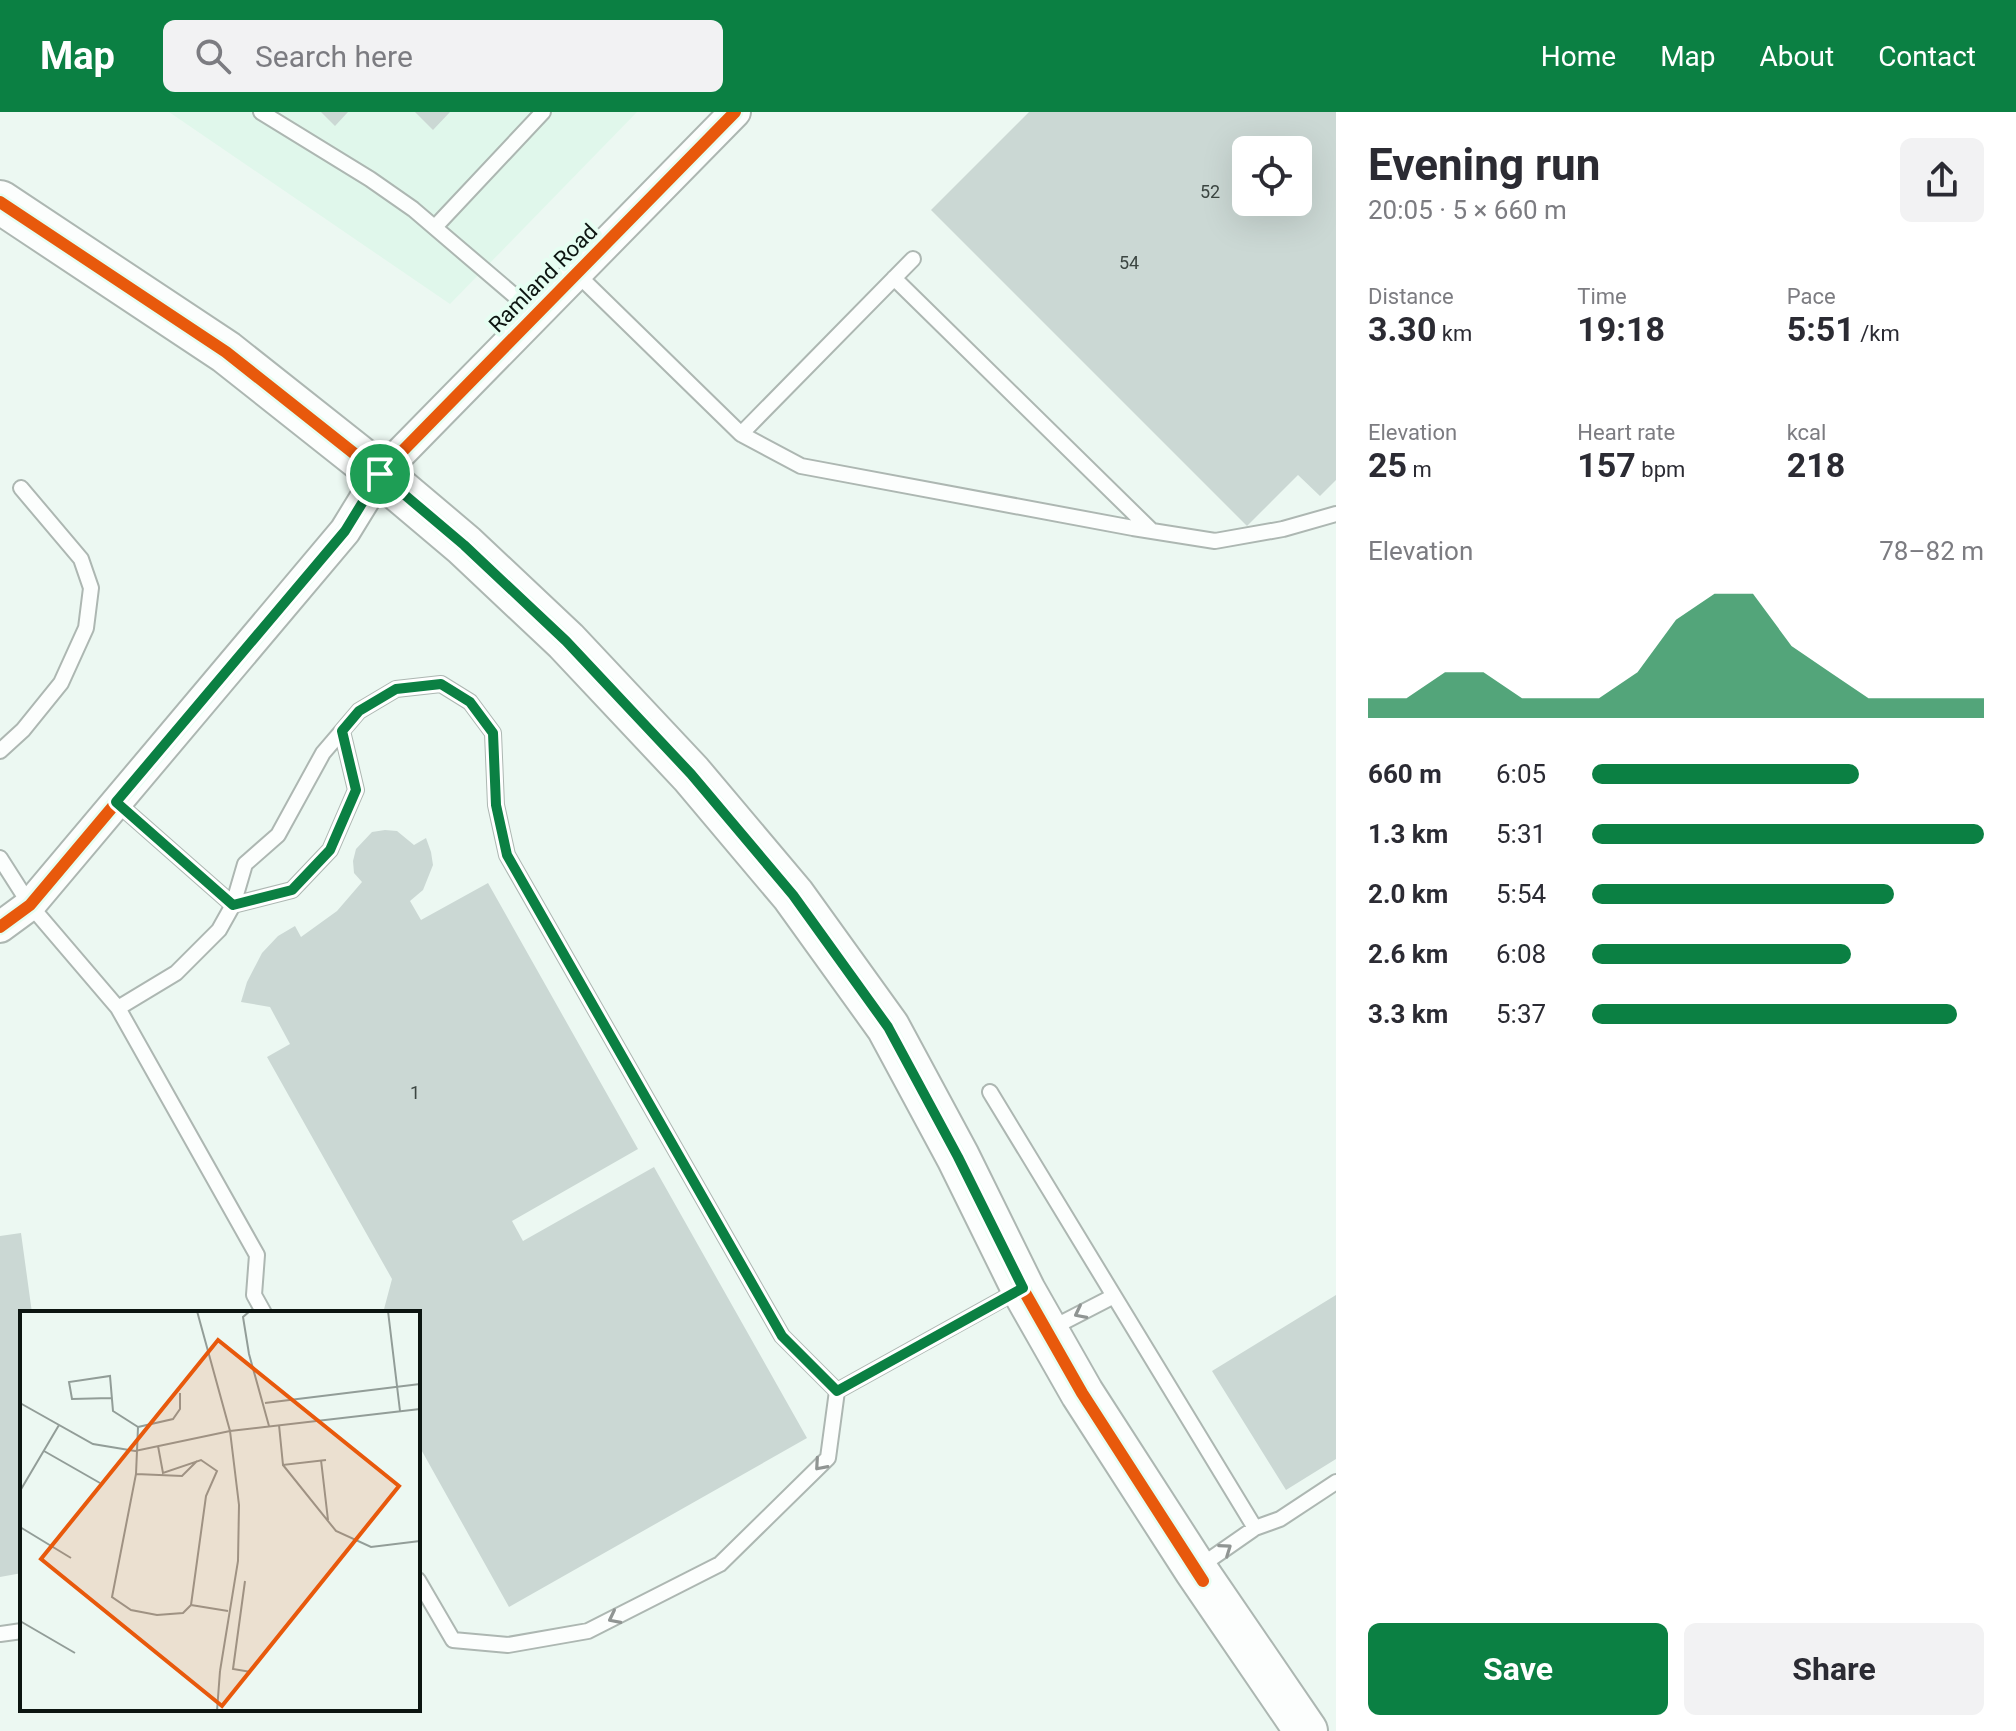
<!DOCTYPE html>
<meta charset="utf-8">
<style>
:root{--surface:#fff;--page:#f2f2f3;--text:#2b2b33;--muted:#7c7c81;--accent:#0b8043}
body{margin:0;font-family:Roboto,sans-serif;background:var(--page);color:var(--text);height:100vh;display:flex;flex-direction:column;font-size:30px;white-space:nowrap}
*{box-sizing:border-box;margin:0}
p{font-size:26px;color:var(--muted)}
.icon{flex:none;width:44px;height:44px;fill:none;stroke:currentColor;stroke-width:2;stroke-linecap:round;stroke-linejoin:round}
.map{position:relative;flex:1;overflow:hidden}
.details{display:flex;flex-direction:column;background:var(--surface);width:680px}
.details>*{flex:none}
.fabs{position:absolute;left:1232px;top:24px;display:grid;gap:16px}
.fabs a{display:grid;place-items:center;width:80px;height:80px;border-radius:12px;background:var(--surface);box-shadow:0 8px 32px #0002;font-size:40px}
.pin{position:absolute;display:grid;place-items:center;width:68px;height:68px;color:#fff;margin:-34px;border:4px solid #fff;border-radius:50%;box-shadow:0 2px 8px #0007}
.round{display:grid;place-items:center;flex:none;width:84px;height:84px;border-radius:12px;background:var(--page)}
.head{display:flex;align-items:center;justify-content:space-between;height:136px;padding:0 32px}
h1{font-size:44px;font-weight:700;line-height:60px}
.figures{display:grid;grid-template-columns:repeat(3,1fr);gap:12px;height:136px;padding:8px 32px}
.figures div{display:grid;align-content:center}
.figures b{font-size:34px;font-weight:700}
.figures small{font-size:22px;font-weight:400}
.figures p{font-size:22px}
.chart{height:224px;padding:16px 32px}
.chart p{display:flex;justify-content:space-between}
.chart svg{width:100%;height:144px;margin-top:8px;fill:var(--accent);opacity:.7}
.action{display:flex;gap:16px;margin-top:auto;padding:16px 32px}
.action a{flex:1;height:92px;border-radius:12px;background:var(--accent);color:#fff;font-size:32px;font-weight:700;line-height:92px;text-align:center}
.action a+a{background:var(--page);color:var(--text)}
ul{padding:0 32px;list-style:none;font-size:26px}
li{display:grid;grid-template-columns:128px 96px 1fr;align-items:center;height:60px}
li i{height:20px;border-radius:10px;background:var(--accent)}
header{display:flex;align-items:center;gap:48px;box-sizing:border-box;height:112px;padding:0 40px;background:var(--accent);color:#fff}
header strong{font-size:38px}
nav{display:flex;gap:44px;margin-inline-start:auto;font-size:28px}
.search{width:560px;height:72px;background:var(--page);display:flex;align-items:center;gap:20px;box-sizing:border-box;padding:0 28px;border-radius:12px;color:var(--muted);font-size:30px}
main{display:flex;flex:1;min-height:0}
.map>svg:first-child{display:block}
.built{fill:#e0f7eb}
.building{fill:#cbd8d4;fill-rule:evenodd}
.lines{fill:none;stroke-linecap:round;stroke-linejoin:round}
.lane-casing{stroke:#adb7b2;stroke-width:18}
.street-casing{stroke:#adb7b2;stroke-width:34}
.secondary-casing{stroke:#adb7b2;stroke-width:46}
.lane{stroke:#fcfefd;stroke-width:14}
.street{stroke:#fcfefd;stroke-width:30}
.secondary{stroke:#fcfefd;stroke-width:42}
.cycleway-casing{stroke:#e6fef2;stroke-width:17}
.cycleway{stroke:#e8590c;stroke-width:12}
.oneway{stroke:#909593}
.route-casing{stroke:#fff;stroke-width:16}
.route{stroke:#0b8043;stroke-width:10}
.labels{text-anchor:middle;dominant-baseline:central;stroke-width:8;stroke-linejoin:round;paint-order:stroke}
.number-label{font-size:18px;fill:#3c4642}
.street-label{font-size:22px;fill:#0c1511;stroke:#e6fef2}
.inset-road{fill:none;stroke:#929d98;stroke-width:2}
.view{fill:#e8590c;fill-opacity:0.15;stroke:#e8590c;stroke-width:4}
.inset-edge{fill:none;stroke:#0c1511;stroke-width:4}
</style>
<header>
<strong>Map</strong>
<div class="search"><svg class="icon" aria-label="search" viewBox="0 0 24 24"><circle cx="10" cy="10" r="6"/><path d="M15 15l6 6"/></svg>Search here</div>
<nav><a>Home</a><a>Map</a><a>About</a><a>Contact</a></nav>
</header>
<main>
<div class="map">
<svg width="1336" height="1619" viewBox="0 0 1336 1619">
<rect width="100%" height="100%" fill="#ecf8f2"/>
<path class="built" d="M169,0H637L450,192Z"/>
<path class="building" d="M321,0H348L335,14Z
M415,0H450L433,18Z
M1029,0H1336V368L1320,384L1298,363L1247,414L931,98ZM1246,38H1298V90H1246Z
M385,718L397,719L414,733L426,726L431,740L433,753L423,778L410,789L421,808L488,771L638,1037L512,1109L523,1129L654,1055L807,1326L509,1495L418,1332V1201H383L392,1167L267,945L290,932L270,895L241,890L247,870L262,841L278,824L295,814L301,825L337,799L362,770L354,761L353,749L356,737L372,720Z
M21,1121L32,1201H22V1461L0,1465V1124Z
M1336,1183V1347L1286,1378L1212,1259Z"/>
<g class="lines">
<g class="lane-casing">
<path id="lane" d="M261,0L370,67L413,97L536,202
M435,115L543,0
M576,161L741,322L913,147
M894,166L1151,418
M741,322L801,354L1133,416L1215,429L1283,417L1336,402
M0,639L23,618L61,571L86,516L91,476L81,447L21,376
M116,690L233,793L245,752L278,723L323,641L359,599L396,577L441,572L470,590L493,621L496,693L507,743L782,1224L837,1279
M0,746L30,793L118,896L257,1143L254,1183L264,1201
M118,896L176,861L219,818L233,793L292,778L330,738L356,678L342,619
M990,980L1255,1416L1280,1407L1336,1370
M1050,1217L1114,1184
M837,1279L1019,1178
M1199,1455L1255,1416
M418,1468L453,1528L508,1533L588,1519L720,1452L828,1346L837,1279
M0,1522L22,1519"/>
</g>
<g class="street-casing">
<path id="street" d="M0,815L30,793L345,419L380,362L735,0"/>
</g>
<g class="secondary-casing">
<path id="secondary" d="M0,90L226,240L380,362L464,433L566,529L691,662L793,783L888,915L958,1045L1024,1179L1082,1281L1196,1458L1306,1619"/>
</g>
<use href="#lane" class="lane"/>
<use href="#street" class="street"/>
<use href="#secondary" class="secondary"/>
<g class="cycleway-casing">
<path id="cycleway" d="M0,90L226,240L380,362L464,433L566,529L691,662L793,783L888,915L958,1045L1024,1179L1082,1281L1203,1469
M0,815L30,793L345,419L380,362L735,0"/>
</g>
<use href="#cycleway" class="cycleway"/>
</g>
<defs><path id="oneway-chevron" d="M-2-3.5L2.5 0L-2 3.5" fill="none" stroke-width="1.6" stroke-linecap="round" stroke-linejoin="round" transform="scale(2)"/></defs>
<g class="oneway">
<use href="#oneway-chevron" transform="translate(1080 1201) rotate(153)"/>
<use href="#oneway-chevron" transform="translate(820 1353) rotate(131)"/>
<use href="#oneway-chevron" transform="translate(1226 1437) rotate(-35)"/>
<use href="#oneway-chevron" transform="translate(614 1506) rotate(153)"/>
</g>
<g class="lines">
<g class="route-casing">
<path id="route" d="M380,362L464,433L566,529L691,662L793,783L888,915L958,1045L1023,1176L837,1279L782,1224L507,743L496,693L493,621L470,590L441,572L396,577L359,599L342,619L356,678L330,738L292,778L233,793L116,690L345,419Z"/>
</g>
<use href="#route" class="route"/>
</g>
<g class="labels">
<g class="number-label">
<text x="1210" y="79">52</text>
<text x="1129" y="150">54</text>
<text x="415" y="980">1</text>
</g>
<g class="street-label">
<text transform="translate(543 166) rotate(-45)">Ramland Road</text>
</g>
</g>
<g transform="translate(20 1199)">
<rect width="400" height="400" fill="#ecf8f2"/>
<path class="inset-road" d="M177,0L210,120L219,194L218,250L200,360M230,0L223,6L229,43L249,115M368,0L380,100M91,87L52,88L49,71L90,65L93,100L118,116L116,163L92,286L111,299L137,304L163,302L171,294M0,92L73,133L115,140L210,120L400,98M245,92L400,73M259,114L263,154L306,149M118,116L153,108L160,98V82M138,135L143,162L181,149L197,160L186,185L171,294M24,140L80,172M301,149L308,209M263,154L316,220L351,236L400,230M116,163L162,165L177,150M0,180L39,114M0,216L51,247M225,270L213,358L231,361M171,294L208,300M0,310L55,342M12,400H141M197,400L200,360"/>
<path class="view" d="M198,29L379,175L202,395L21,248Z"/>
<rect width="400" height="400" class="inset-edge"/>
</g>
</svg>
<div class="fabs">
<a><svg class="icon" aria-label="locate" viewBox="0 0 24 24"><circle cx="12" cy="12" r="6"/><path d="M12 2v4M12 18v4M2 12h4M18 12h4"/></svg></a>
</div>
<div class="pin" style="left:380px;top:362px;background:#1e9e55"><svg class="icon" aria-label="arrive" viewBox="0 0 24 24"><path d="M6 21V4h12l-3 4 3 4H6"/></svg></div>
</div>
<section class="details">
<div class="head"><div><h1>Evening run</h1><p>20:05 · 5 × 660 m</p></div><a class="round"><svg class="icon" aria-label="share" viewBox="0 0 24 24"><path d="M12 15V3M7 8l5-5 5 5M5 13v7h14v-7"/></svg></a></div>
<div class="figures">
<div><p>Distance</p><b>3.30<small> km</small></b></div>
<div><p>Time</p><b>19:18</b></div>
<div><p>Pace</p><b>5:51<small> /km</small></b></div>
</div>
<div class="figures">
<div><p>Elevation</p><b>25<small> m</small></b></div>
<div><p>Heart rate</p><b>157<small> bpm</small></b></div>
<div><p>kcal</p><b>218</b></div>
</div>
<div class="chart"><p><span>Elevation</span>78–82 m</p>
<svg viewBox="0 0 160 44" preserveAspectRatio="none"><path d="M0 44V38L10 38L20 30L30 30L40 38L50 38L60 38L70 30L80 14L90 6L100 6L110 22L120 30L130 38L140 38L150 38L160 38V44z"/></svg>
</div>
<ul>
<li><b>660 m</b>6:05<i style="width:68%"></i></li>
<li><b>1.3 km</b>5:31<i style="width:100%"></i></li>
<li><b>2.0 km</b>5:54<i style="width:77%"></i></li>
<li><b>2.6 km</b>6:08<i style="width:66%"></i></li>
<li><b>3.3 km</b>5:37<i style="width:93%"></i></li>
</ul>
<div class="action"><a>Save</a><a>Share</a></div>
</section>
</main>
